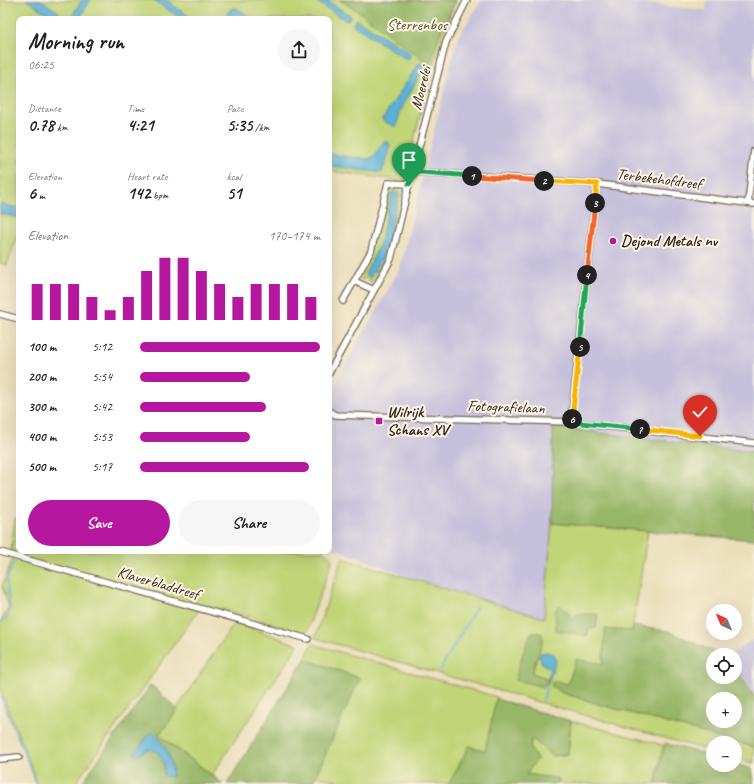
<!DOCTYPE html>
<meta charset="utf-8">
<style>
:root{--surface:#fff;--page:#f6f6f6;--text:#222;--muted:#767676;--accent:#b5179e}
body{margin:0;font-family:Caveat,sans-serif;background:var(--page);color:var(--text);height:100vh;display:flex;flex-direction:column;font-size:15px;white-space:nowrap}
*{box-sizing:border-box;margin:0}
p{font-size:13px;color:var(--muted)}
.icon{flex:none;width:22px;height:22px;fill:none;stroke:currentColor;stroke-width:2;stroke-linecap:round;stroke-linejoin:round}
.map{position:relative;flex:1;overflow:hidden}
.panel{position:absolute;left:16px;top:16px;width:316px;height:538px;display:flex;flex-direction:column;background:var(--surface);border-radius:8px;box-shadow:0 4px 16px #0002}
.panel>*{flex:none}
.needle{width:26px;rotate:316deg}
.buttons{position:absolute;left:706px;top:604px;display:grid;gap:8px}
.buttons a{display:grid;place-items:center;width:36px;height:36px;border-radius:50%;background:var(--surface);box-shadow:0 4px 16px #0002;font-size:20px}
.pin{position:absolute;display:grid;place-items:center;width:34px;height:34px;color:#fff;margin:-41px -17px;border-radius:50% 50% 50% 0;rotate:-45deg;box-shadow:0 0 4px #0007}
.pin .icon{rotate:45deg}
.km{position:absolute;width:20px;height:20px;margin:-10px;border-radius:50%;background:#222;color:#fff;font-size:11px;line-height:20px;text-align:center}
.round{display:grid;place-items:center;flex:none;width:42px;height:42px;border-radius:21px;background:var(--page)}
.summary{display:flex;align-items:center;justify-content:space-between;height:68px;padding:0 12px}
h1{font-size:22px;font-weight:600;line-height:30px}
.figures{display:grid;grid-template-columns:repeat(3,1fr);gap:6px;height:68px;padding:4px 12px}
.figures div{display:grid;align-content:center}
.figures b{font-size:17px;font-weight:600}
.figures small{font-size:11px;font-weight:400}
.figures p{font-size:11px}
.chart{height:112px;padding:8px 12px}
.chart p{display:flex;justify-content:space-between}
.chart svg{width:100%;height:72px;margin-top:4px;stroke:var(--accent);stroke-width:6}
.action{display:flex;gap:8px;margin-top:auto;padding:8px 12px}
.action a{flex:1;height:46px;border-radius:24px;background:var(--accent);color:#fff;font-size:16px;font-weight:600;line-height:46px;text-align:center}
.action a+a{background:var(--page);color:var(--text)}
ul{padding:0 12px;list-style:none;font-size:13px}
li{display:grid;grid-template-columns:64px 48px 1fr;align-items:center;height:30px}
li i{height:10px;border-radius:5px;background:var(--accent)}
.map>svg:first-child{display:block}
.industrial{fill:#c5c0db}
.green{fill:#c1d477;stroke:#7e7f4a;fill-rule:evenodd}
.forest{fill:#98b668;stroke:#6a7043;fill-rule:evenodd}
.water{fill:#5ab0d7;stroke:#4a6d7a}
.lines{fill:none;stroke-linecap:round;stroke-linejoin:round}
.stream{stroke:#5ab0d7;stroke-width:1.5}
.minor-casing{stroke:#786955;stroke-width:8}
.minor{stroke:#fff;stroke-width:5.5}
.split-1-casing{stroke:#fff;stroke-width:8}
.split-2-casing{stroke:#fff;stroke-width:8}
.split-3-casing{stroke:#fff;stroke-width:8}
.split-4-casing{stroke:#fff;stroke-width:8}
.split-5-casing{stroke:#fff;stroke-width:8}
.split-6-casing{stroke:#fff;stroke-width:8}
.split-7-casing{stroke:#fff;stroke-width:8}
.split-8-casing{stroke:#fff;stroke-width:8}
.split-1{stroke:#22a559;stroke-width:5}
.split-2{stroke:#f0652b;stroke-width:5}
.split-3{stroke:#f5b400;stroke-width:5}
.split-4{stroke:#f0652b;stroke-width:5}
.split-5{stroke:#22a559;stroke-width:5}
.split-6{stroke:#f5b400;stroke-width:5}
.split-7{stroke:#22a559;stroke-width:5}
.split-8{stroke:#f5b400;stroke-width:5}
.poi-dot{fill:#b5179e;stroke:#fcf5e5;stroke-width:1.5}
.labels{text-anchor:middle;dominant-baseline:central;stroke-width:4;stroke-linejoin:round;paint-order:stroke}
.park-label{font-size:16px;fill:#5c5434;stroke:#fcf5e5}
.street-label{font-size:16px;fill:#3b2a1e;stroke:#fcf5e5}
.poi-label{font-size:16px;font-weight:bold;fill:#3b2a1e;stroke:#fcf5e5;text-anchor:start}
</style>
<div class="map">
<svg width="754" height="784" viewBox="0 0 754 784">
<rect width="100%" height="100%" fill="#fcf5e5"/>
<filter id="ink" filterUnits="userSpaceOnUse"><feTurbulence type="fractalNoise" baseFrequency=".025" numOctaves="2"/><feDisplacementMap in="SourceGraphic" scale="8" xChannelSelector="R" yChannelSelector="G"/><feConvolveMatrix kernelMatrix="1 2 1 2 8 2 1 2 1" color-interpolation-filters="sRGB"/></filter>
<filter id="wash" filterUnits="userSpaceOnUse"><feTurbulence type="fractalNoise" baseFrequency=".012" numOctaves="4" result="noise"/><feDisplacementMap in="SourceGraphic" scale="16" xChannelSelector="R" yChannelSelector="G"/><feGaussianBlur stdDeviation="0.9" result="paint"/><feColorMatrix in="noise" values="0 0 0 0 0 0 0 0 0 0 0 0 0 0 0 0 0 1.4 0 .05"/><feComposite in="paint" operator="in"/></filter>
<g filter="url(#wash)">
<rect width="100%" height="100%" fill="#eadeba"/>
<path class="industrial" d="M482,0H608L706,10L707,0H754V452L553,427L552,523L544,619L437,588L336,549L329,544V395L400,268L454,50L461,32Z
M754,639V696L735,669V655H730Z"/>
<path class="green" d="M0,0H455C435,60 417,119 405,181L329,171V19H19V231L7,265L0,263Z
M393,185V189L402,191L387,253L372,282L364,278L362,281L361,274L389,188Z
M15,518L19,519V551H323L331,557L332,561L307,631L305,633L203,604L75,784H36L34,773L0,689V623L9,607L2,586L15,552L11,551Z
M552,523L648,531L632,631L604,664L598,704L754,747V763L735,758V743H713V752L315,638L342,558L544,618ZM543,639L532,673L520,664L523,653Z
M235,622L298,645L212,775L159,735Z
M312,644L497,697L485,751L469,746L449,784H352L315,776L360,678L305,659Z
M571,721L663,745L655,784H558L559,779L526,774L537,759L530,748L532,738L553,756L568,754Z"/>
<path class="forest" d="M339,0H457L442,29L430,65L358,11Z
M553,427L754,452V540L552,523Z
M559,605L573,617L578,614H598L596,628L589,629L587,636L556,630L555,611Z
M633,626L668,631L721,655H713V677H735V669L754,696V747L598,704L562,693L551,686L553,680L568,684L576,659L603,664L605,629L632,631ZM713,699H735V721H713Z
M531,633H541L543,639L532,673L547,678L544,687L515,680L523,653Z
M305,659L360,678L312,784H227Z
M151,685L178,710L159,735L223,784H81Z
M496,699L571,721L568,754L553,756L531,738L530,748L537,759L526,774L559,779L558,784H449L469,746L485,751Z
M665,743L713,757V765L735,764L752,769L754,779L753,784H656Z"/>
<path class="water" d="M26,0H41L59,12L54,18Z
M82,0H91L79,19H70Z
M153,0H166L193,19H182Z
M314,0H326L351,16L347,21Z
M236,8L254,19H233L226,15L231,9Z
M356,19L412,54L411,57L406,59L353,25Z
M420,62L423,65V69L401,110L396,127L382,120L383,118Z
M384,142H388L390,145L389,153L382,173L329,166V154L369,159L374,156Z
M392,192L398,193V197L385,253L370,278L365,274L379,246Z
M0,204L19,208V218L0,214Z
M548,652L553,654L556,661L547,686L550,669L542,663L539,656L541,653Z
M151,732C163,737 175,765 172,777L164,775V763L157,751L147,749L138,756H135L134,754Z"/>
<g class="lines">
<path class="stream" d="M0,623C18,614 5,594 7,580C8,573 11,568 14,562
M440,670L477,606
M0,695L33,774L35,784
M543,700L547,686"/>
</g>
</g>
<g filter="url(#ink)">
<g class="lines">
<g class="minor-casing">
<path id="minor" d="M417,170L420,172L597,184L754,204
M748,203L754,151
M354,281L374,290
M343,301L371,251L388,183L409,184
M0,314L19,319
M329,373L391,259L409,184L417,170L415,162L446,42L467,0
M329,411L335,415L571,422L754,443
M571,422L597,184
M0,552L308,639
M0,759L19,757"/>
</g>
<use href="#minor" class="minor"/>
</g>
</g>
<g class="lines" filter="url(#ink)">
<g class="split-1-casing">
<path id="split-1" d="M409,184L417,170L420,172L472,176"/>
</g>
<g class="split-2-casing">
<path id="split-2" d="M472,176L544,181"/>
</g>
<g class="split-3-casing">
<path id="split-3" d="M544,181L597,184L595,203"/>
</g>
<g class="split-4-casing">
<path id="split-4" d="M587,275L595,203"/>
</g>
<g class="split-5-casing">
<path id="split-5" d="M580,347L587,275"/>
</g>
<g class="split-6-casing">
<path id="split-6" d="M572,419L580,347"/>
</g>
<g class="split-7-casing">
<path id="split-7" d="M572,419L571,422L640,429"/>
</g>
<g class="split-8-casing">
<path id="split-8" d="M640,429L700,436"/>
</g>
<use href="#split-1" class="split-1"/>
<use href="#split-2" class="split-2"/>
<use href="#split-3" class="split-3"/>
<use href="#split-4" class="split-4"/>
<use href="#split-5" class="split-5"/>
<use href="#split-6" class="split-6"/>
<use href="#split-7" class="split-7"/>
<use href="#split-8" class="split-8"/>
</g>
<g class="poi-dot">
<circle cx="613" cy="241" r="4"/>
<rect x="375" y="417" width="8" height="8" rx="2"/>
</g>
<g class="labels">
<g class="park-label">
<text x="417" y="25">Sterrenbos</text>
</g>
<g class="street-label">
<text transform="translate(421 88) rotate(-76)">Moerelei</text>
<text transform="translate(659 179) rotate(7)">Terbekehofdreef</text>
<text transform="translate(506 407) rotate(2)">Fotografielaan</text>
<text transform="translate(158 583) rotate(16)">Klaverbladdreef</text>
</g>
<g class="poi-label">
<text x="621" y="241">Dejond Metals nv</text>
<text x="387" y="412">Wilrijk<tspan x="387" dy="18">Schans XV</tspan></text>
</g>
</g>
</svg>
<div class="buttons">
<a><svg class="needle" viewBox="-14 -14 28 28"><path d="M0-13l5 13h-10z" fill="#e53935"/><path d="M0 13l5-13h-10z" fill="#767676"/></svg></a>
<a><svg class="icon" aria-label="locate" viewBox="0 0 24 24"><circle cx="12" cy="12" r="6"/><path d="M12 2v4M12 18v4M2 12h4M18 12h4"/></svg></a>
<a>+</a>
<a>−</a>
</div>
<div class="pin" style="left:409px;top:184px;background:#1e9e55"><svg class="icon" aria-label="arrive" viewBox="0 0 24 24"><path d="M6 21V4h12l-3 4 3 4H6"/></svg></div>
<div class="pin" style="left:700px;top:436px;background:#d93025"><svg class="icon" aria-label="check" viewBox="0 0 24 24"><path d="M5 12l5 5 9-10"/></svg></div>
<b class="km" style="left:472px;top:176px">1</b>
<b class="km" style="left:544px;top:181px">2</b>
<b class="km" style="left:595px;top:203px">3</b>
<b class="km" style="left:587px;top:275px">4</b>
<b class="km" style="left:580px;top:347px">5</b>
<b class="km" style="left:572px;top:419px">6</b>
<b class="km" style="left:640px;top:429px">7</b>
<section class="panel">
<div class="summary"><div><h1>Morning run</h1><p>06:25</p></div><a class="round"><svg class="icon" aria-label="share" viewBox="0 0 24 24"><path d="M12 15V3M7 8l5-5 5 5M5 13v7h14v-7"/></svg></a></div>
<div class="figures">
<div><p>Distance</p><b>0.78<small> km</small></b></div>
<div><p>Time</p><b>4:21</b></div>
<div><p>Pace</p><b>5:35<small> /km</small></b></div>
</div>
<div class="figures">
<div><p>Elevation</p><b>6<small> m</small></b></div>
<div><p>Heart rate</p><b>142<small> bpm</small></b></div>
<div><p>kcal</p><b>51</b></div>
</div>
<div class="chart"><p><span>Elevation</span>170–174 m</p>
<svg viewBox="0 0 160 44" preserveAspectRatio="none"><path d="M5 44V22M15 44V22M25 44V22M35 44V30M45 44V38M55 44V30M65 44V14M75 44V6M85 44V6M95 44V14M105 44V22M115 44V30M125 44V22M135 44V22M145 44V22M155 44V30"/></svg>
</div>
<ul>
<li><b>100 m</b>5:12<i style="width:100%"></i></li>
<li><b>200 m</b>5:54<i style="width:61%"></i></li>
<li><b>300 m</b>5:42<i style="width:70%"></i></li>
<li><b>400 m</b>5:53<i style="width:61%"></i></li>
<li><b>500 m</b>5:17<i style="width:94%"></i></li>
</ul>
<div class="action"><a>Save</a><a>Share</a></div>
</section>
</div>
